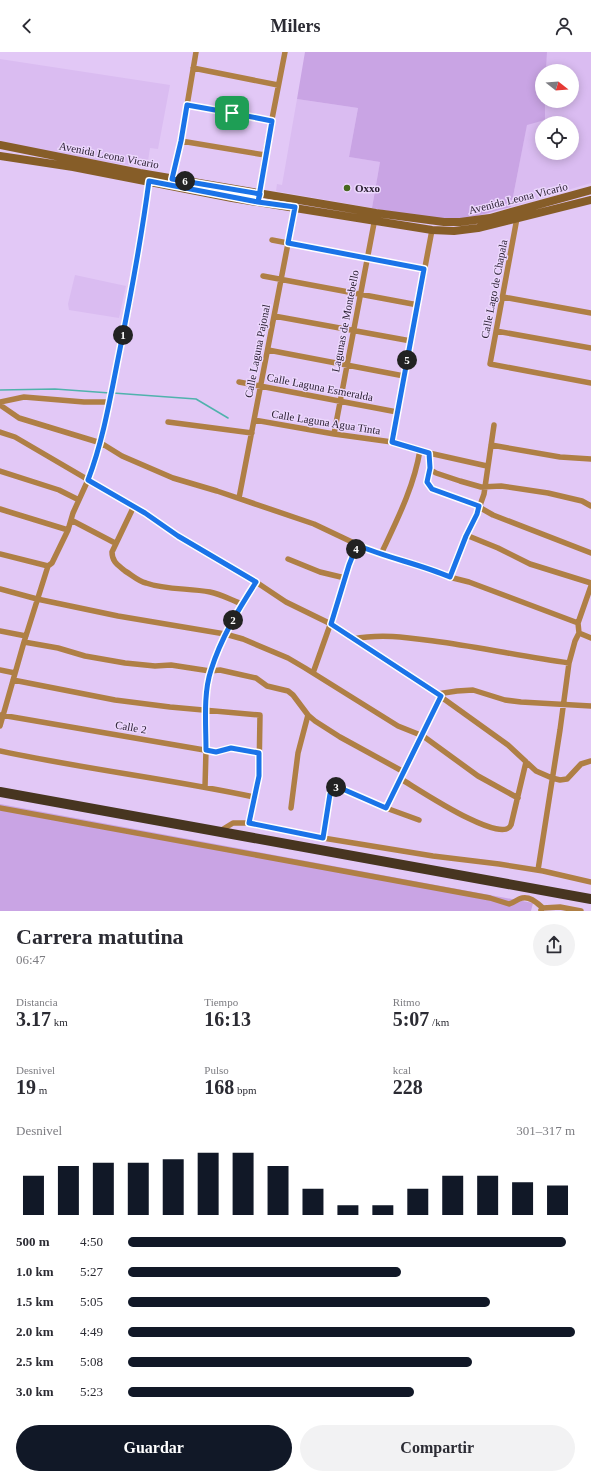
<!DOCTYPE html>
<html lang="es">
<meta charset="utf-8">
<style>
:root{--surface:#fff;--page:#f2f2f3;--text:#2b2b33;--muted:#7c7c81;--accent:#111827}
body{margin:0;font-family:"Times New Roman",serif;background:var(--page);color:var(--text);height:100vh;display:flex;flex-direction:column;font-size:15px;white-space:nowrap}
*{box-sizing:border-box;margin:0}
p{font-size:13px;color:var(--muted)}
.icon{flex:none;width:22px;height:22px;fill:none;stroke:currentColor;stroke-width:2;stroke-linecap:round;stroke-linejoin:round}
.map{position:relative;height:859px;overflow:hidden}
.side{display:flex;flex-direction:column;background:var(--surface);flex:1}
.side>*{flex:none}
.needle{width:26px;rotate:107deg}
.buttons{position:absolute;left:535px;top:12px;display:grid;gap:8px}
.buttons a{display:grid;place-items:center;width:44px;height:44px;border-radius:50%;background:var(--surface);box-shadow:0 2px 10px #0003;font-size:20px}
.pin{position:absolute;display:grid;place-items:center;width:34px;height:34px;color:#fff;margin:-17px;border-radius:8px;box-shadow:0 2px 6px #0006}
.km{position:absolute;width:20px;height:20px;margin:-10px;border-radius:50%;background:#222;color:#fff;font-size:11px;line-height:20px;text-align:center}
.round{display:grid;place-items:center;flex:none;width:42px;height:42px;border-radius:21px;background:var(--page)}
.headline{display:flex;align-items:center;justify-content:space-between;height:68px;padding:0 16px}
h1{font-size:22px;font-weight:800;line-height:30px}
.figures{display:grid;grid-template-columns:repeat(3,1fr);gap:6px;height:68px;padding:4px 16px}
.figures div{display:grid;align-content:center}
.figures b{font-size:20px;font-weight:800}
.figures small{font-size:11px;font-weight:400}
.figures p{font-size:11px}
.chart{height:112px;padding:8px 16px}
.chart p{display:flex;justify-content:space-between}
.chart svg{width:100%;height:72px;margin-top:4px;stroke:var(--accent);stroke-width:6}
.cta{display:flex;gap:8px;margin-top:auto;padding:8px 16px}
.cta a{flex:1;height:46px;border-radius:24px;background:var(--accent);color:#fff;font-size:16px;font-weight:800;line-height:46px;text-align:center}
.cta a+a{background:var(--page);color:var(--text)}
ul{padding:0 16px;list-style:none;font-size:13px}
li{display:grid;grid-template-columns:64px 48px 1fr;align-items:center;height:30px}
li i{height:10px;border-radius:5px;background:var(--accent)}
header{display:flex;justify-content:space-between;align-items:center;height:52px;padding:0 16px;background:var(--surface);font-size:18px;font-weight:800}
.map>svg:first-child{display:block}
.built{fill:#dabcf1;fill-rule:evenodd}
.green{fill:#c9a4e4}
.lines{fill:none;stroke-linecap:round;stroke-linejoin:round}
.stream{stroke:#50b2ac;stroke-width:1.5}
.street{stroke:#af7f45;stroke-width:5.5}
.secondary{stroke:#865d28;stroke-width:8}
.highway{stroke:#473520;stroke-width:10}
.route-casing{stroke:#fff;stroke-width:8}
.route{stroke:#1a73e8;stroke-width:5}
.poi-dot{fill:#48681e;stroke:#ecd7fd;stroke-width:1.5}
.labels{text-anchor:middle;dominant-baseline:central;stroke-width:3;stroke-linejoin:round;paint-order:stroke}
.street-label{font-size:11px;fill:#2b2133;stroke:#ecd7fd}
.poi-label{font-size:11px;font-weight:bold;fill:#2b2133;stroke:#ecd7fd;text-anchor:start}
</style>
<header><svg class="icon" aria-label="back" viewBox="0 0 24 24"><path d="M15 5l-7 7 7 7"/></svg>Milers<svg class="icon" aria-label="person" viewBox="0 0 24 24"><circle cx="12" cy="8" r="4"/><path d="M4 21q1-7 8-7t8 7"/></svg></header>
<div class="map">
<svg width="591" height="859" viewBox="0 0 591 859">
<rect width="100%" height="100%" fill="#e2c8f6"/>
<path class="built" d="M547,0H591V131L511,155L527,72L545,68V49H572V19H546ZM542,71H572V101H542Z
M0,7L170,33L158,97L150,96L148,109H150L149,116L94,108L0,90Z
M297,47L358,56L349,105L380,110L372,156L276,139L277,132L282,133Z
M75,223L126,234L119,266L69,258L68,252Z"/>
<path class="green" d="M305,0H547L546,19H542V49H545V68L527,73L511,155C498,158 485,162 472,165C439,170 404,162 372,156L380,110L349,105L358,56L297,47Z
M0,752L533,851L531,859H0Z"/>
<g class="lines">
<path class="stream" d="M0,338L55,337L110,341
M113,341L196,347L228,366"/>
<path class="street" d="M193,16L278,33
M187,53L272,69
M181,89L265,103
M172,127L181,89L196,0
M258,150L265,103L285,0
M517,166L490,312L591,331
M272,188L424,217
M263,224L418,253
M503,245L591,261
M274,264L411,289
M496,279L591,296
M268,298L404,324
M239,330L397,360
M0,350L24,345L84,350H109
M0,353L19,366L101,391L122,404L173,426L217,439L314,472L373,500L422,514L449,525L469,530L578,571L579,581L575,589L569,611L560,678L538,818
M254,368L334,382L392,390L429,401L487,414
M168,370L252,381
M0,380L15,385L145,461L178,484L256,530L286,550L331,572L437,642L508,693L536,719L552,726L560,728L567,727L581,712L591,709
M334,382L375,166
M392,390L432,178
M491,393L560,405L591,407
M429,401V414L431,418L436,421L460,429L481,435L501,434L548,441L582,449L591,454
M430,416L427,430L432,437L479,455L493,463L591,501
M0,419L59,438L79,448
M239,446L295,155
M134,454L112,500C112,510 118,513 125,519C132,523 138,529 146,531C166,538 189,536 210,540C221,542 231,548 242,552
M0,457L68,478
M71,468L115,491
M466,483L498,496L530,512L591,531
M0,502L48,514
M381,502C397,468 414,435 420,398
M288,507L320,520L345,526
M449,525L466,483L477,462L484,442L494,373
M0,537L37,547L118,564L225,582L243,587L288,606L305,616L398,674L423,684L478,724L518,746
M578,571L591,534
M0,579L26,584
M579,581L591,586
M353,587C383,581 411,586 441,590C484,596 526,605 569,611
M24,590L58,596L85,604L125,611L155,614L171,613L210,619L220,618L256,626L267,634L288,639L293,643L308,663L315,669L340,685L404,720
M0,618L15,621
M313,621L335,559L349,513L357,493
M437,642L457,639L473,638L505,648L521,650L591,654
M1,663L216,700L231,696L259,701
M0,674L24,590L48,514L52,511L68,478L73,461L88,428L101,391L130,250L149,129
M0,699C84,717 170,727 254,745L259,724L260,663L170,655L115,648L13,628
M401,727C415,735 502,794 511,773L526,710
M205,735L206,698L205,657L210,619L225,582L256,530
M254,745L249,769L251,772L323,786L433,804L499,812L543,819L591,830
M0,756L490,846L509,852C514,851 517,847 522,846C530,844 537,851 543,856
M291,756L298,701L308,663
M386,756L441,645
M220,779L233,771H249
M323,786L330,742L334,735H338L386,756L419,768
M541,858L543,856L560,855L581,859"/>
<path class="secondary" d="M0,93L140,121L376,161L444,170H460L490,166L591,138
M0,104L73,115L232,146L432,178L454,179L478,176L591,148"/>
<path class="highway" d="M0,740L591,847"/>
</g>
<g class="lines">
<g class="route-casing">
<path id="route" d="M232,61L272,69L258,150L149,129C141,189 130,248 118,307C110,347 103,389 88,428L145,461L178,484L256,530C238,558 221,586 211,618C203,642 206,673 206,698L216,700L231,696L259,701V724L249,771L323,786L330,742L334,735H338L386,756L441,644L331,572L349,513L357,493C387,506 420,512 450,525L466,484L477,462L479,454L432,437L427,430L430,416L429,401L392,390L424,217L288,191L295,155L258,150L260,142L172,127L181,89L187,53L232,61"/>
</g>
<use href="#route" class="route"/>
</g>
<circle class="poi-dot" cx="347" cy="136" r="4"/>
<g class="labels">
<g class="street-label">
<text transform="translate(109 103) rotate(11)">Avenida Leona Vicario</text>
<text transform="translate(518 146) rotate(-14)">Avenida Leona Vicario</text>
<text transform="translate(494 237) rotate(-79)">Calle Lago de Chapala</text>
<text transform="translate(345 269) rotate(-79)">Lagunas de Montebello</text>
<text transform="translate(257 299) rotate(-79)">Calle Laguna Pajonal</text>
<text transform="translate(320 335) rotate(11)">Calle Laguna Esmeralda</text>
<text transform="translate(326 370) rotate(9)">Calle Laguna Agua Tinta</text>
<text transform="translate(131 675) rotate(10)">Calle 2</text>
</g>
<g class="poi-label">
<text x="355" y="136">Oxxo</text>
</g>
</g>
</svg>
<div class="buttons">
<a><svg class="needle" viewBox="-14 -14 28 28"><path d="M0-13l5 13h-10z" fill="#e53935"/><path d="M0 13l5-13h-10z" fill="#7c7c81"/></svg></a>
<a><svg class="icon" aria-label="locate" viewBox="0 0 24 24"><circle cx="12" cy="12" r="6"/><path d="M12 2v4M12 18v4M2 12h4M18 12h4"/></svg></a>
</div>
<div class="pin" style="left:232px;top:61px;background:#1e9e55"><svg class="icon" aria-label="arrive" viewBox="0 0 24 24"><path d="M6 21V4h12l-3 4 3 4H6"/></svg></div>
<b class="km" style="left:123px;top:283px">1</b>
<b class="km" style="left:233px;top:568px">2</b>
<b class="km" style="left:336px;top:735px">3</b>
<b class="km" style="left:356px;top:497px">4</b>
<b class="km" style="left:407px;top:308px">5</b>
<b class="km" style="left:185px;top:129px">6</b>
</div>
<section class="side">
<div class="headline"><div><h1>Carrera matutina</h1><p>06:47</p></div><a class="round"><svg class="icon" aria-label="share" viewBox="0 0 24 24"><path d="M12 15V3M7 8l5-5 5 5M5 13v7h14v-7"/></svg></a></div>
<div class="figures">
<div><p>Distancia</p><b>3.17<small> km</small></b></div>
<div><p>Tiempo</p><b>16:13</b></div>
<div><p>Ritmo</p><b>5:07<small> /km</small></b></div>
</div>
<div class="figures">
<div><p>Desnivel</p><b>19<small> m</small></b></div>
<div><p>Pulso</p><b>168<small> bpm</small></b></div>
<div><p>kcal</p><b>228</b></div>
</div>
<div class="chart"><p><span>Desnivel</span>301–317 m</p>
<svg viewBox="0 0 160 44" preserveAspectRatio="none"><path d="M5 44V20M15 44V14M25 44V12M35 44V12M45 44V10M55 44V6M65 44V6M75 44V14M85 44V28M95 44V38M105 44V38M115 44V28M125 44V20M135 44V20M145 44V24M155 44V26"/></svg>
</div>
<ul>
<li><b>500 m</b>4:50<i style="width:98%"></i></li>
<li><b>1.0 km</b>5:27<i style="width:61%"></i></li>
<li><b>1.5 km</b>5:05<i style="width:81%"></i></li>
<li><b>2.0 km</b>4:49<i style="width:100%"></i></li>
<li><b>2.5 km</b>5:08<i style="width:77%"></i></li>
<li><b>3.0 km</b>5:23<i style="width:64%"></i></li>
</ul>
<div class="cta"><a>Guardar</a><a>Compartir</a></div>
</section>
